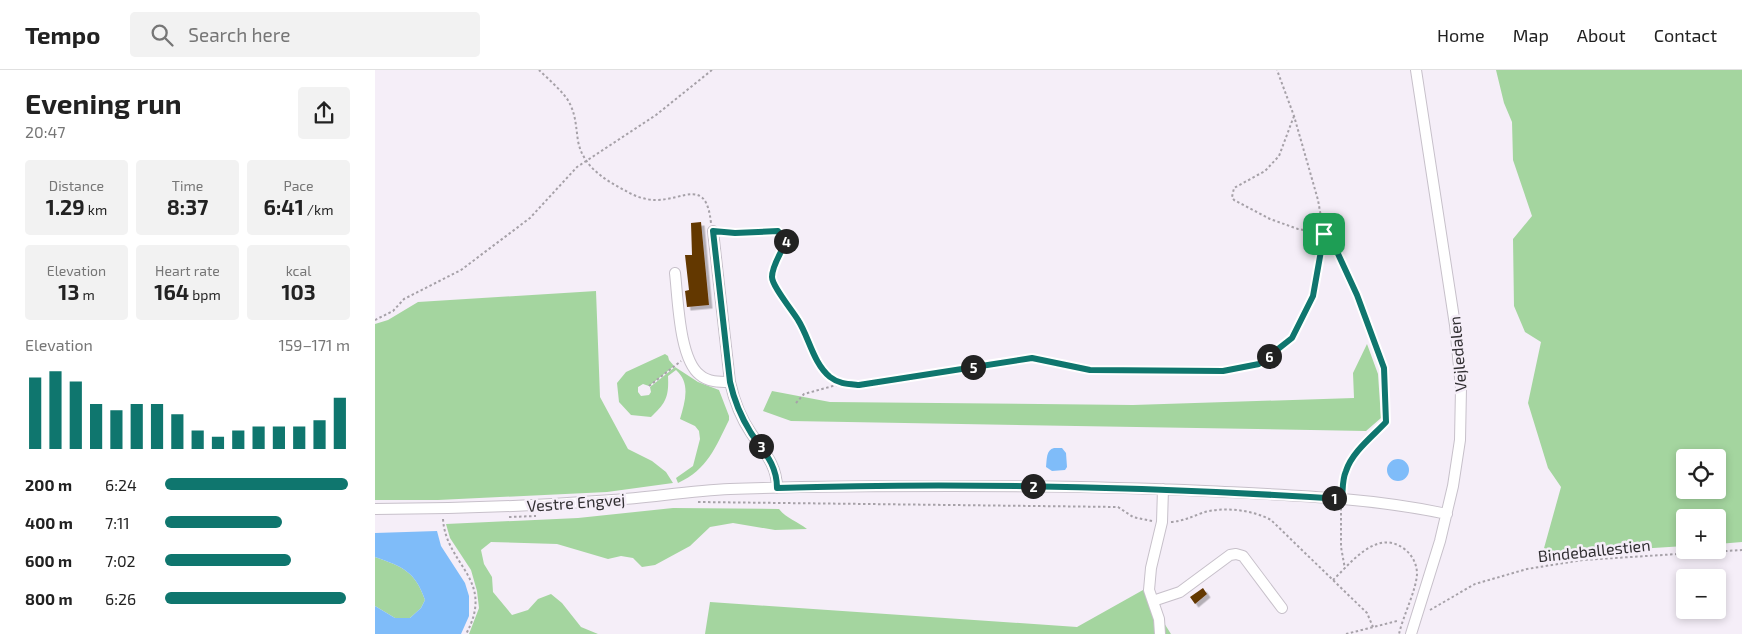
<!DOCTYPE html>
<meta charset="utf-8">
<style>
:root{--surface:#fff;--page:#f2f2f2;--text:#222;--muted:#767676;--line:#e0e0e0;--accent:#0f766e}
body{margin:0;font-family:"Exo 2",sans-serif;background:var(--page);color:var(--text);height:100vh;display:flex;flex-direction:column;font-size:19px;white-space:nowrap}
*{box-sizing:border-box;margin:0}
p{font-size:16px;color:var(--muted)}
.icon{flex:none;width:28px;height:28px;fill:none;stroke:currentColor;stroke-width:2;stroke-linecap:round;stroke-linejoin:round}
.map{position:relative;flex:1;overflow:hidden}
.side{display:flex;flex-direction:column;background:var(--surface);width:375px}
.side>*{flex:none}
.fabs{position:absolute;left:1301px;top:379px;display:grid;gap:10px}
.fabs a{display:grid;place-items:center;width:50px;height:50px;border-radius:5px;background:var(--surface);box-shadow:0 2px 8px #0003;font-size:25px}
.pin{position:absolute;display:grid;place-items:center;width:42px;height:42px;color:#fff;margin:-21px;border-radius:10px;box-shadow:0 2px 8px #0006}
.km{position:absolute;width:25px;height:25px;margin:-12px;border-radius:50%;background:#222;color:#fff;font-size:14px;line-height:25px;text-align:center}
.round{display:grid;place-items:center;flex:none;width:52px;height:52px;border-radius:5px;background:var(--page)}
.overview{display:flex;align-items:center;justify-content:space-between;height:85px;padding:0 25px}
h1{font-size:28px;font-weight:700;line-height:38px}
.stats{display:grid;grid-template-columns:repeat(3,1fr);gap:8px;height:85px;padding:5px 25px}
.stats div{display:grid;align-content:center;border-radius:5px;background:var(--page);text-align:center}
.stats b{font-size:21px;font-weight:700}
.stats small{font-size:14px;font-weight:400}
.stats p{font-size:14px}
.chart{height:140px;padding:10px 25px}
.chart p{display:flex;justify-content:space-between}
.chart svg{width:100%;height:90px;margin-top:5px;stroke:var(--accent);stroke-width:6}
ul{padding:0 25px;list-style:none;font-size:16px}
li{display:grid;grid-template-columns:80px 60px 1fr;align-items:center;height:38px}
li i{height:12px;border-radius:6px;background:var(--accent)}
header{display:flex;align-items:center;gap:30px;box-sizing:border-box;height:70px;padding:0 25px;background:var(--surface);border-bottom:1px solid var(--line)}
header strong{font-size:24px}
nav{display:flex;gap:28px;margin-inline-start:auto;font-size:18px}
.search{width:350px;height:45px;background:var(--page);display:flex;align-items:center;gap:12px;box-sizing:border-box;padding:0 18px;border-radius:5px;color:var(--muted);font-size:19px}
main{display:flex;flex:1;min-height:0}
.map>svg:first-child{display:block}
.green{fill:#a4d59f;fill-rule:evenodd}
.water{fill:#7fbcf9}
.building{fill:#643703;filter:url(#shadow)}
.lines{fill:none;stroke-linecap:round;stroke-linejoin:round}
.minor-casing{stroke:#c7c0ca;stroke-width:12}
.path{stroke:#a6a1a8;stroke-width:2;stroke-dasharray:2.5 2.5;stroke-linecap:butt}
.minor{stroke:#fff;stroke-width:10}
.route-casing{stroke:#fff;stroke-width:10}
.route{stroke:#0f766e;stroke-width:6}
.labels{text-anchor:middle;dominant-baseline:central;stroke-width:5;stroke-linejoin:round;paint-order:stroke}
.street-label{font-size:16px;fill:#312f32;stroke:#f5eef8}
</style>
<header>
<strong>Tempo</strong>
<div class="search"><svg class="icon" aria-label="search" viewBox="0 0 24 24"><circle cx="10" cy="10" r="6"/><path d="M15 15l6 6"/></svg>Search here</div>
<nav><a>Home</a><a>Map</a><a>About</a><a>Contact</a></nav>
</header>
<main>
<section class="side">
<div class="overview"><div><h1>Evening run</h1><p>20:47</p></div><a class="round"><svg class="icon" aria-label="share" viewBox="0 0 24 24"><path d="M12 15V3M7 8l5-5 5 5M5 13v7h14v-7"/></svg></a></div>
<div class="stats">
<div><p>Distance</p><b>1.29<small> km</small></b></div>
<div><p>Time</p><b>8:37</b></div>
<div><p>Pace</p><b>6:41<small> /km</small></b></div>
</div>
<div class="stats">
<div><p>Elevation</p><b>13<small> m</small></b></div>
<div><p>Heart rate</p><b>164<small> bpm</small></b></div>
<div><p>kcal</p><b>103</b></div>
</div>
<div class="chart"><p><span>Elevation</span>159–171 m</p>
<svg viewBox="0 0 160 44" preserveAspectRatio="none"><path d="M5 44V9M15 44V6M25 44V11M35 44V22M45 44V25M55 44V22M65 44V22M75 44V27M85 44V35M95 44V38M105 44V35M115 44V33M125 44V33M135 44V33M145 44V30M155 44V19"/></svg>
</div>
<ul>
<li><b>200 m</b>6:24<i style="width:99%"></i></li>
<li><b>400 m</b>7:11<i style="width:63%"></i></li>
<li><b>600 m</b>7:02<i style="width:68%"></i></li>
<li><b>800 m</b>6:26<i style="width:98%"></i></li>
</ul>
</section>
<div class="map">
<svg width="1367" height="564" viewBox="0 0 1367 564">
<defs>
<filter id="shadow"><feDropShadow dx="3.5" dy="3.5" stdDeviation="0" flood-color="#0004"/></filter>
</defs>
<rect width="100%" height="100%" fill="#f5eef8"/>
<path class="green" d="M1121,0H1367V472L1343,474L1342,448H1310V476L1199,483L1166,489L1186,417L1173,398L1153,333L1166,272L1150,262L1139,236L1138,169L1157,146L1138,90L1137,52L1129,33ZM1310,388H1342V420H1310Z
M221,221L225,327L253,379L277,391L291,402L298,413L232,422L63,430H0V254L13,250L43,232Z
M992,274L1003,304L1006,348L991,361L416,351L388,341L397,321L455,332L758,335L979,328L978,303Z
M290,284L293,286L294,290L299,296L274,316L268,314L263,317V322L266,326L274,325L276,322L275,317L300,297L323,312L344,320L354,346V350C340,378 333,399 303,413L301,408L318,396L325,369L324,361L320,356L305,349C310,332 316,313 301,300L293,306C294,327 291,333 276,347L256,345L244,332L242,313L251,302Z
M298,438L404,439C412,449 422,451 432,459L400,460L358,453L335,457L315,476L280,495L267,497L258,488L246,486L233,489L182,474L116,472L106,480L109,494L117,507L118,522L137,545L153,540L163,529L176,524L187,533L206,557L223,564H94L104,538L102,521L96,500L75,468L71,454L203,448Z
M0,487C28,497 40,501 50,530L46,538L35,548H20L0,536Z
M768,520L796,564H330L335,532L702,557Z"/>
<path class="water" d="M679,378H687L691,383L692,397L690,400L677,401L671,397C672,389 671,380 679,378Z
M1012 400a11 11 0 1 1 22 0a11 11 0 1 1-22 0Z
M62,461L66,476L90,513L94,526V546L86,564H0V536L20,548H35L46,538L50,530C40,501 28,497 0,487V463Z"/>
<path class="building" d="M326,152L334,235L312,237L310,221L314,220L310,185H317L316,153Z
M828,518L832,524L820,534L815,527Z"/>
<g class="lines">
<g class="minor-casing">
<path id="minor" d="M338,161L355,312C359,330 365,347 376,363C388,381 402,394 402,418
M300,203C303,228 304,289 325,305C333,312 344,312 355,312
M0,439C79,439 158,436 237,430C277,427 316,421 355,419C429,416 503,416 577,416C661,416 746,417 830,421C911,425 992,427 1072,444
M778,531L805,522L855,485L861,484L868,486L907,538
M785,564L784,549L774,520L776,498L787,452L788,419
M1036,564L1065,471L1078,416L1085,370L1086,318L1080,255L1041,0"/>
</g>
<path class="path" d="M164,0C173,9 190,23 195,34C201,46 201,58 203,71C208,97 230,110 251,121C259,126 271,130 280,130C310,130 331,107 336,153
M919,46L904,86L890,101L859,118L857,127L859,130L895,149L923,159L949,164L958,173L982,225L1009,298L1011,352C993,372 969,391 968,419
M349,162L403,161L411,171L398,200L397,207L399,216L411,231L430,262L443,291L453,306L465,314
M0,250L18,241L29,229L86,200L155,148L202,97L281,45L337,0
M274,316L306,291
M421,333L429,324L465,314L484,315L657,288L715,300L848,301L884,294L917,268L938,226L949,164L943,130L919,46L902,0
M323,432L743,437L758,447L777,451
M966,438V477L970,499
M134,447L161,446
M68,449C71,496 121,509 91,564
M796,452C808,451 816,447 827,443C847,436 878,440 896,450L992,543L998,557
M958,510C976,493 1001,459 1028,478C1037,484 1042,494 1042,504C1041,521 1028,546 1024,564
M1055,540L1100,514L1152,499L1208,490L1367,480
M971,564L1022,551"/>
<use href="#minor" class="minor"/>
</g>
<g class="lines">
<g class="route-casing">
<path id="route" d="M338,161L360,163L403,161L411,171C407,182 397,195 397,207C397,216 417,240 423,250C434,267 438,293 455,307C464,314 472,314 484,315L657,288L715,300L848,301L884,294L917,268L938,226L949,164L958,173L982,225L1009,298L1011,352C998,366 977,382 971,401C967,410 968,419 967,429C779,417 591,412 402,418C402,394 388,381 376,363C366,347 359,330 355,312Z"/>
</g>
<use href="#route" class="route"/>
</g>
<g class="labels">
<g class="street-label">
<text transform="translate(1082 284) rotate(-95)">Vejledalen</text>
<text transform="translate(201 432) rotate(-4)">Vestre Engvej</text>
<text transform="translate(1219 480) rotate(-6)">Bindeballestien</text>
</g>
</g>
</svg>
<div class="fabs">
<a><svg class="icon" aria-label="locate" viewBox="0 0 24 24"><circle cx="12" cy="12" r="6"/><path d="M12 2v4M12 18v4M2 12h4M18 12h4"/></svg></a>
<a>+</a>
<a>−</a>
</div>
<div class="pin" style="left:949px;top:164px;background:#1e9e55"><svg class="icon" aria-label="arrive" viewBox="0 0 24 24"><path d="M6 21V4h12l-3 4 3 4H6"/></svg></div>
<b class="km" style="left:959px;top:428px">1</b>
<b class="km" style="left:658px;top:416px">2</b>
<b class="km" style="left:386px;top:376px">3</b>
<b class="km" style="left:411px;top:171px">4</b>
<b class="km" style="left:598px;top:297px">5</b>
<b class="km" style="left:894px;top:286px">6</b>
</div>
</main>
